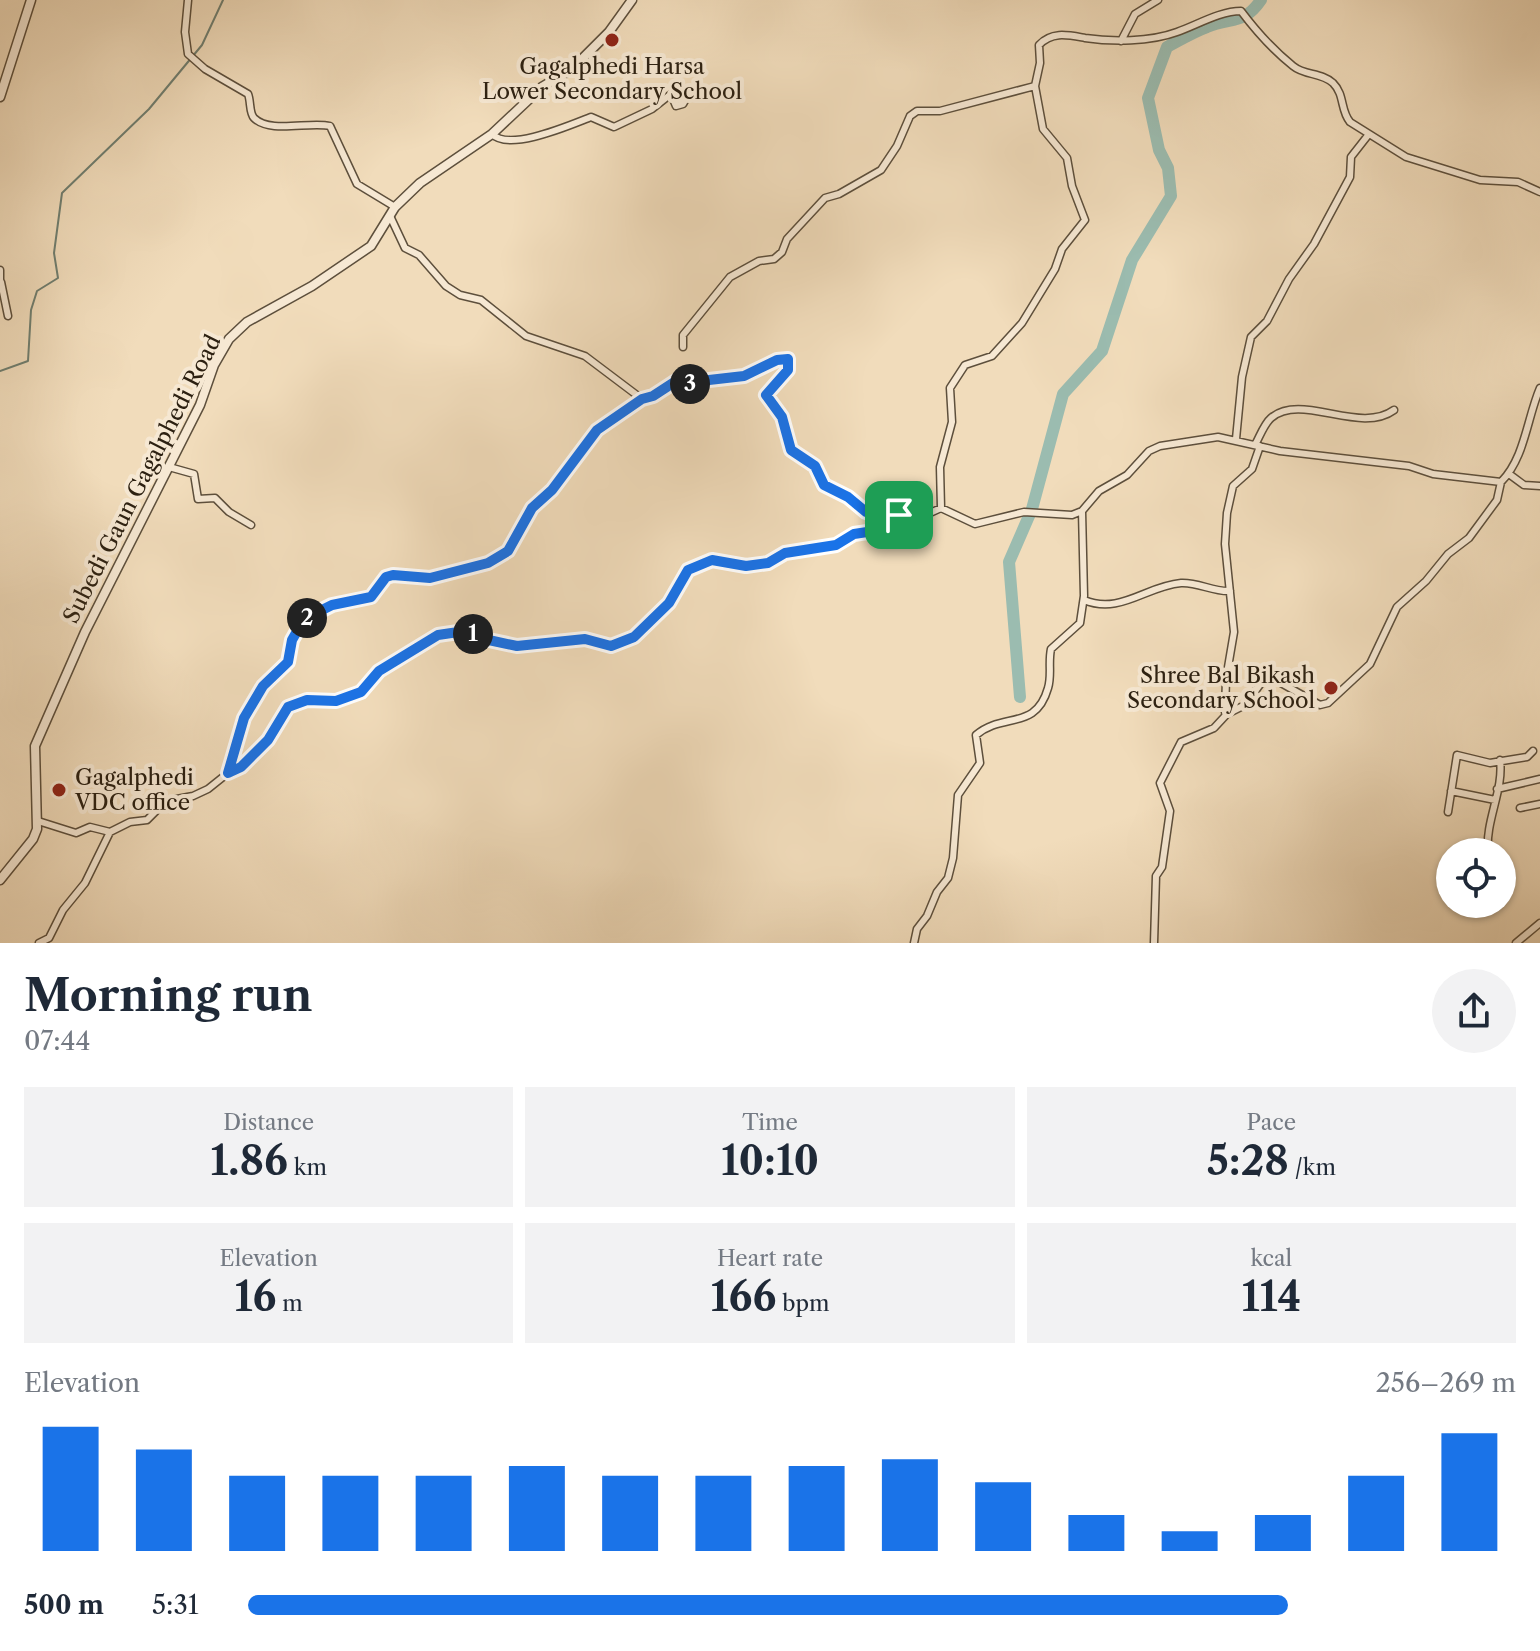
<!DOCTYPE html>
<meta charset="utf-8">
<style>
:root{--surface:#fff;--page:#f2f2f3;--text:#1f2937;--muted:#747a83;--accent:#1a73e8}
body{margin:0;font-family:"Libre Caslon Text",serif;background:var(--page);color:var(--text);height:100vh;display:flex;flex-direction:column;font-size:30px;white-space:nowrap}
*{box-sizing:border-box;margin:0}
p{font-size:26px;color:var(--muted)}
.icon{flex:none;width:44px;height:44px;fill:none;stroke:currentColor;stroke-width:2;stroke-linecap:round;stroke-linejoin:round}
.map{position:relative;height:943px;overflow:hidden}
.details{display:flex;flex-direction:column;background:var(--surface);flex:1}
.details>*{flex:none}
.controls{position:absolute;left:1436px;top:838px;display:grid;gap:16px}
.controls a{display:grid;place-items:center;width:80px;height:80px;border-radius:50%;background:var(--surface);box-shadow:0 2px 6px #0004;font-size:40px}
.pin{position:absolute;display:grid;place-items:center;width:68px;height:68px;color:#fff;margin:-34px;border-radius:16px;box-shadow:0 4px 12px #0006}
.km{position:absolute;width:40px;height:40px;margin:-20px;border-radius:50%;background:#222;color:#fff;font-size:22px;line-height:40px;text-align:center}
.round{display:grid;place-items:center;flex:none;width:84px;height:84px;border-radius:42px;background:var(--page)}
.head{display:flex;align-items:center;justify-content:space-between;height:136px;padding:0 24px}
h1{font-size:44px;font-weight:700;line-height:60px}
.figures{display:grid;grid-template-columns:repeat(3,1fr);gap:12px;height:136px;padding:8px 24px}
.figures div{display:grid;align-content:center;border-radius:0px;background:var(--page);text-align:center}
.figures b{font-size:40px;font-weight:700}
.figures small{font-size:22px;font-weight:400}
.figures p{font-size:22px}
.chart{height:224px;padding:16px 24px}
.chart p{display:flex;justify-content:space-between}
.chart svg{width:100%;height:144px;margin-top:8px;stroke:var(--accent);stroke-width:6}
ul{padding:0 24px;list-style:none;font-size:26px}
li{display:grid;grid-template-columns:128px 96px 1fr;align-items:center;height:60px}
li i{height:20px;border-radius:10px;background:var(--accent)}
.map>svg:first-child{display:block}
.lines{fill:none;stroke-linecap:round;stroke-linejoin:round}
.stream{stroke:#6f7e70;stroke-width:2}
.river{stroke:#9bbcb0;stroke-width:12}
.minor-casing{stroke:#5d4f3c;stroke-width:9}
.tertiary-casing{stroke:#5d4f3c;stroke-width:11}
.minor{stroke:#f6e8d3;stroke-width:6}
.tertiary{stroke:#f6e8d3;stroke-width:8}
.route-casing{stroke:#fff;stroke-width:16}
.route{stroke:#1a73e8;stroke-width:10}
.poi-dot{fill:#8f2418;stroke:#f6e8d3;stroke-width:3}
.labels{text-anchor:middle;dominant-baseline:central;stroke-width:8;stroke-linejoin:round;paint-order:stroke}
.poi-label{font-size:22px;fill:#2c2011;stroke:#f6e8d3}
.street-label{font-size:22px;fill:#2c2011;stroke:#f6e8d3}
</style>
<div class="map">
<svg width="1540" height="943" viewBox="0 0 1540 943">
<rect width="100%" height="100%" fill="#f1dcbb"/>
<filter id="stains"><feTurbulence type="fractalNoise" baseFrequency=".0025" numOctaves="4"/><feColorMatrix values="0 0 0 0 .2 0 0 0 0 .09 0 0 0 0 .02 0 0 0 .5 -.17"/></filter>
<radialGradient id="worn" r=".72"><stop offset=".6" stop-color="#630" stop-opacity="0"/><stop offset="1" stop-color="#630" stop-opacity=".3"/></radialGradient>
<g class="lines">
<path class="stream" d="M0,371L28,361L31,310L37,291L58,278L54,253L62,193L149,109L202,45L223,0"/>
<path class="river" d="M1020,697L1009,562L1032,509L1063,394L1102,351L1132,260L1171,196L1168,168L1159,150L1148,98L1167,47C1180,40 1193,32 1207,27C1232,17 1244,25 1261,0"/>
<g class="minor-casing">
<path id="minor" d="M188,0L185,32L188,54L205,69L248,94C251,101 249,113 254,118C270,134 310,121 330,126L357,184L395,207
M1121,41L1135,14L1158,0
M492,134C509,152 570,125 591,117L614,127L652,109L671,94L676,106L683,104L687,97
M390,216L405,248L419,255L446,286L460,295L481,300L526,336L585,356L642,399
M0,270V283
M1,282L8,316
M683,347V335L730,277L759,261L774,259L782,252L787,239L825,198L839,194L881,170L897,146L910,116L917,111H940L1035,86L1040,63L1039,45C1052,31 1068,35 1085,38C1112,42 1150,42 1177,32C1197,25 1220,11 1241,11C1256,31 1273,50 1293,66C1305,76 1321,72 1333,83C1345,95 1340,110 1350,122L1406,157L1480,180L1518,182L1540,192
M1236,439L1242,377L1251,337L1267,321L1289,279L1314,244L1350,177L1351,157L1369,134
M1255,445C1260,436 1264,424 1271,418C1301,392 1360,435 1394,410
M169,467L194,474L198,499L215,498L229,512L251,525
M1509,474L1524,485L1540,486
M941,508L940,467L952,422L950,388L965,365L992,356L1022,323L1055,269L1062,249L1085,220L1072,186L1067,158L1043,129L1035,86
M1084,600C1120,615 1146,586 1181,583C1198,582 1213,592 1230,591
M1227,714L1225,712L1226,679L1234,632L1225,544L1227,513L1233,486L1252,469L1260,446
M228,773L244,718L263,686L288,662L292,640L304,619L332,605L371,597L386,577L393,575L430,578L488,563L508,551L532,508L552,490L597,430L642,399L653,396L676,381L700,384L709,380L744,376L777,360L788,359V370L766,395L782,417L791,450L815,466L824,485L880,518L904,513H930L941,508L975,524L1024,512L1072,515L1082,511L1099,491L1127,475L1149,451L1160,446L1218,437L1280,451L1409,466L1433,474L1501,482C1525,458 1527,418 1540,388
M1497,789L1540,779
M1451,791L1495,800
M1520,808L1540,804
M1448,812L1457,755L1490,763L1527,757L1533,751
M38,821L76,833L90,827L110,832L130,822L147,820L166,801L193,796L208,789L228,773L241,767L276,729L288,707L307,700L336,701L361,692L379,671L438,635L452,631H465L484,639L517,646L585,639L611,646L634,637L669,603L688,570L712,560L746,566L768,563L785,553L836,545L854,534L887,529L899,515
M1488,852C1485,821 1504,790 1500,760
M39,943L49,938L63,910L85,883L110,832
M914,943L917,929L927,916L937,892L948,878L953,858L958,795L980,763L976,735C1003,712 1036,731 1048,688C1052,675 1048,663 1051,649L1080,623L1084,596L1082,511
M1154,943L1156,876L1162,867L1170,811L1160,783L1181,742L1214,728L1227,714L1245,705L1264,679L1272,678L1320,705L1328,703L1370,664L1397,607L1426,581L1448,554L1469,538L1497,500L1501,482
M1516,943L1540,923"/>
</g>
<g class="tertiary-casing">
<path id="tertiary" d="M0,97L31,0
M0,880L33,839L37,829L35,746L85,632L200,405L214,365L229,339L247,322L312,286L371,246L395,207L420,183L492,134L542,87L572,69L609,32L632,0"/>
</g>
<use href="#minor" class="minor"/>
<use href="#tertiary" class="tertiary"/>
</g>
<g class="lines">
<g class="route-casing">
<path id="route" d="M788,359V370L766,395L782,417L791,450L815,466L824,485L848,497L866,512L880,518L899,515L887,529L854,534L836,545L785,553L768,563L746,566L712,560L688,570L669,603L634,637L611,646L585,639L517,646L484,639L465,631L438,635L379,671L361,692L336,701L307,700L288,707L268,740L241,767L228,773L244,718L263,686L288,662L292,640L304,619L332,605L371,597L386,577L393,575L430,578L488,563L508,551L532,508L552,490L597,430L642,399L653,396L676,381L700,384L709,380L744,376L777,360Z"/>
</g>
<use href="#route" class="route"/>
</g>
<g class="poi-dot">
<circle cx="612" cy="40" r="8"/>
<circle cx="1331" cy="688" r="8"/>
<circle cx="59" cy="790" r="8"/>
</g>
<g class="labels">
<g class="poi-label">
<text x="612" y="66">Gagalphedi Harsa<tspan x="612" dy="25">Lower Secondary School</tspan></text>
<text x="1315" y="675" text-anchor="end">Shree Bal Bikash<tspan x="1315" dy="25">Secondary School</tspan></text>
<text x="75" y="777" text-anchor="start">Gagalphedi<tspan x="75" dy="25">VDC office</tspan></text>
</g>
<g class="street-label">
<text transform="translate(142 479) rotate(-63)">Subedi Gaun Gagalphedi Road</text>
</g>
</g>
<rect width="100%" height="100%" filter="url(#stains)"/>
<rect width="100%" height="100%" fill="url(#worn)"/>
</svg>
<div class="controls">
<a><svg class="icon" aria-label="locate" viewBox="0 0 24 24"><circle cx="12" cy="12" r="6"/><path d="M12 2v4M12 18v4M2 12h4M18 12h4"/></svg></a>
</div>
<div class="pin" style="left:899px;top:515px;background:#1e9e55"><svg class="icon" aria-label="arrive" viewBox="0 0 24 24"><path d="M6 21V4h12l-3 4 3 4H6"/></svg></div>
<b class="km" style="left:473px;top:634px">1</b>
<b class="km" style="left:307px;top:618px">2</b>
<b class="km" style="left:690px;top:384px">3</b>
</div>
<section class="details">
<div class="head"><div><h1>Morning run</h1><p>07:44</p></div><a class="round"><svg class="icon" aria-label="share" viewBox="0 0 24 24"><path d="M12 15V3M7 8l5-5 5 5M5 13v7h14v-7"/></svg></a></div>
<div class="figures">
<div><p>Distance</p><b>1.86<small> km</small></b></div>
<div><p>Time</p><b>10:10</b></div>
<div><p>Pace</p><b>5:28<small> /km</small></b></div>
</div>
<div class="figures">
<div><p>Elevation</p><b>16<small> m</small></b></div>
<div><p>Heart rate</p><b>166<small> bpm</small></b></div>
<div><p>kcal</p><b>114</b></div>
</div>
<div class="chart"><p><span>Elevation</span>256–269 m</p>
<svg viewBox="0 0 160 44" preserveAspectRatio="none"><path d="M5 44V6M15 44V13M25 44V21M35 44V21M45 44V21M55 44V18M65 44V21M75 44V21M85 44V18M95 44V16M105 44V23M115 44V33M125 44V38M135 44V33M145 44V21M155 44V8"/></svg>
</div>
<ul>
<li><b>500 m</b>5:31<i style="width:82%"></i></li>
</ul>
</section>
